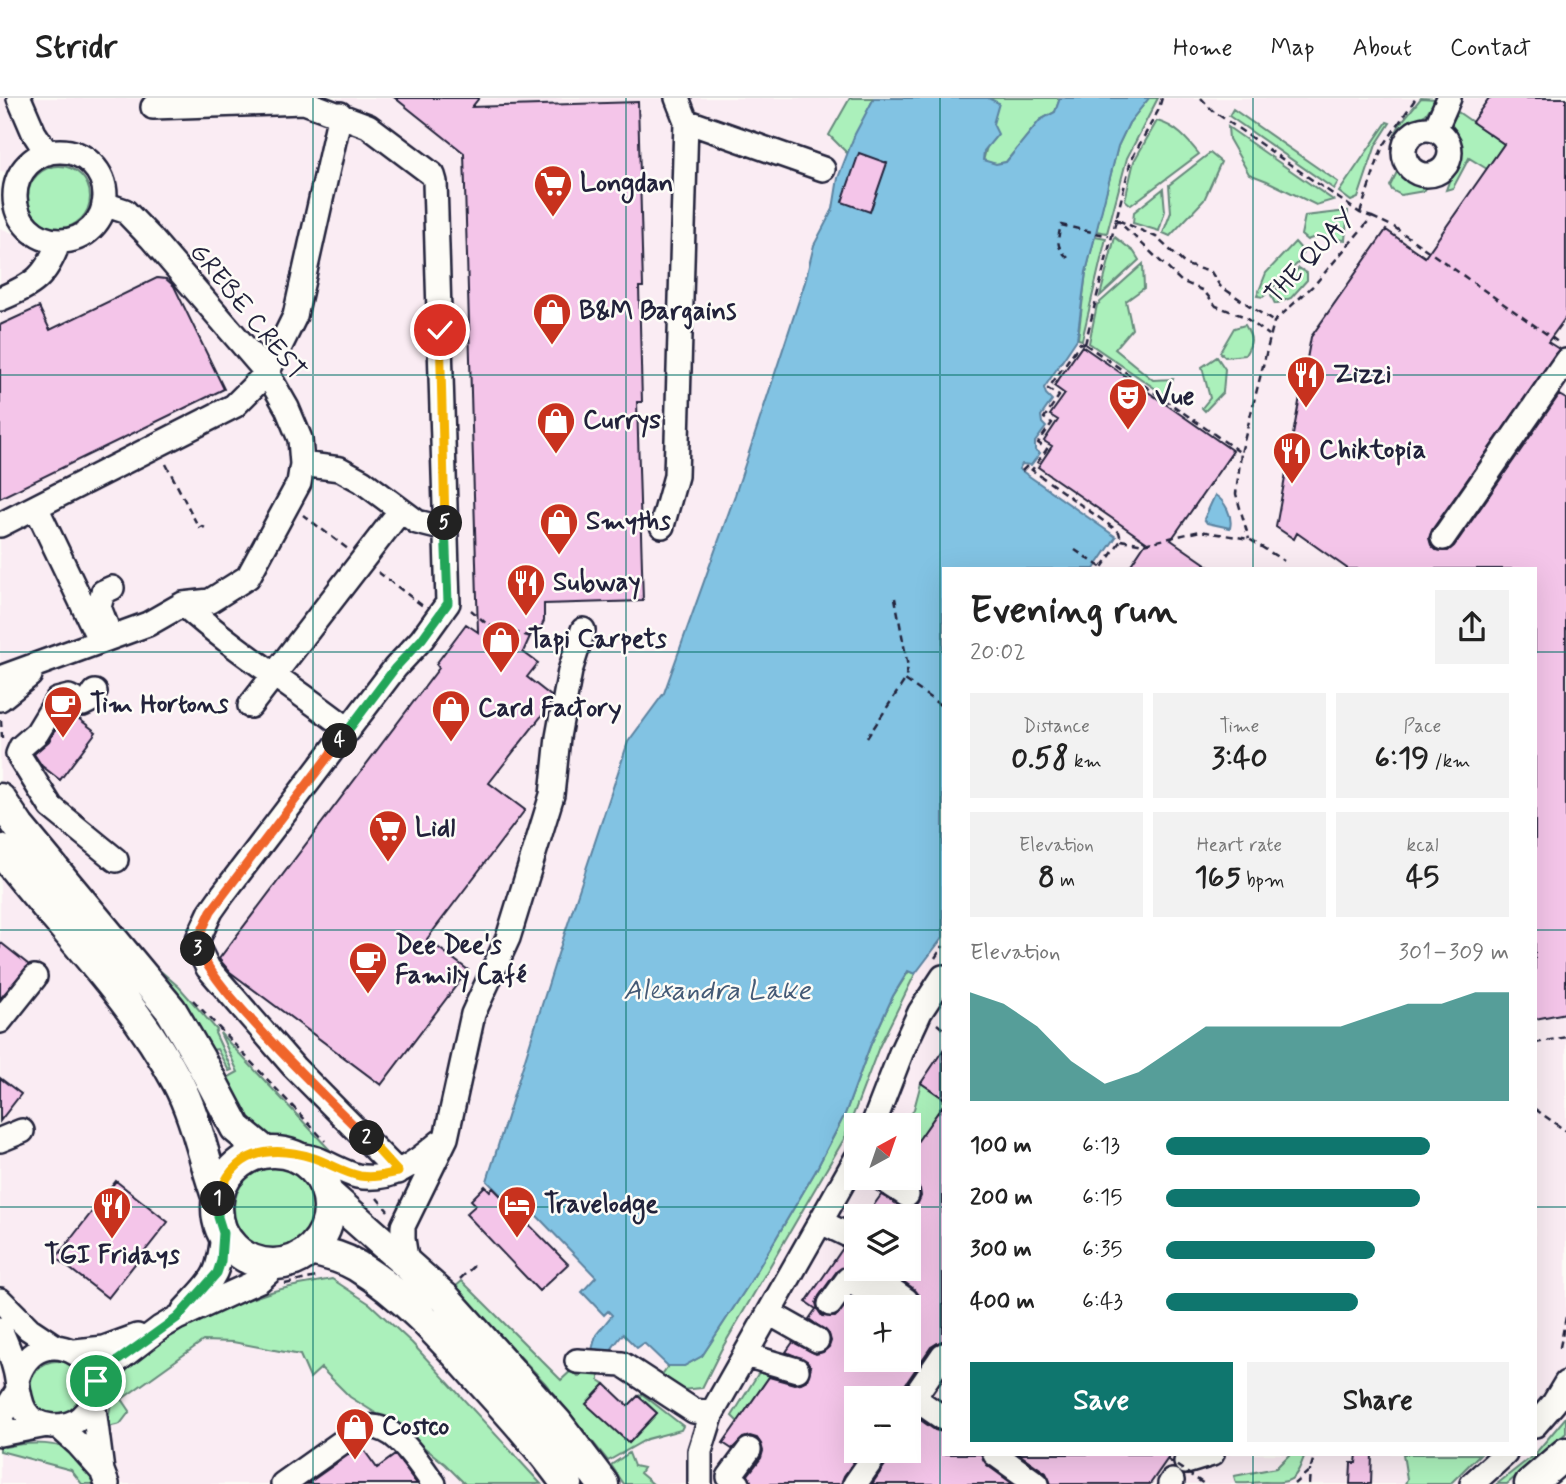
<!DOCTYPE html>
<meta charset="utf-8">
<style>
:root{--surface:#fff;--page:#f2f2f2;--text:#222;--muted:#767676;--line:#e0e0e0;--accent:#0f766e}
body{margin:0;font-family:Mynerve,sans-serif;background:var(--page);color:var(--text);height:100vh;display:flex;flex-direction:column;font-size:26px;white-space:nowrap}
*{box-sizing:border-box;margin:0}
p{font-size:23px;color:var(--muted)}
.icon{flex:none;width:38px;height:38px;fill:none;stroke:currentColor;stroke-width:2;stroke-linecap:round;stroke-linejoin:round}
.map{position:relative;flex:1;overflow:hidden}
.panel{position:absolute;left:942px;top:469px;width:595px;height:889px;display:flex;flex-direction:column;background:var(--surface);border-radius:0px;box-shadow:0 7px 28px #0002}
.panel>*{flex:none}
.needle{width:46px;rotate:40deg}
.fabs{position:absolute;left:844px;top:1015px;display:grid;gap:14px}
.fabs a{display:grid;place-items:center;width:77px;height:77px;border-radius:0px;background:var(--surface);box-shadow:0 7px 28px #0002;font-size:35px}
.pin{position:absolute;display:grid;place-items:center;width:60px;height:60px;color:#fff;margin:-30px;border:4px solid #fff;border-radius:50%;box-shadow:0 2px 7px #0007}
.km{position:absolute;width:35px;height:35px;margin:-18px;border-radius:50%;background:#222;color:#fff;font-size:19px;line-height:35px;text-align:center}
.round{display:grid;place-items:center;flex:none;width:74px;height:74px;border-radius:0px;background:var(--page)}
.overview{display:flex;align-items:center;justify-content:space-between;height:119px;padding:0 28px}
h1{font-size:38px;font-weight:700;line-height:52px}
.figures{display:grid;grid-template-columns:repeat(3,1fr);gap:10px;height:119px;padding:7px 28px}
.figures div{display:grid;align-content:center;border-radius:0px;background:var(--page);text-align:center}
.figures b{font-size:30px;font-weight:700}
.figures small{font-size:19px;font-weight:400}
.figures p{font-size:19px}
.chart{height:196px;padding:14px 28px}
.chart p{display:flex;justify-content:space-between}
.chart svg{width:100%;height:126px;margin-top:7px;fill:var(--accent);opacity:.7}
.cta{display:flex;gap:14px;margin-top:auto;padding:14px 28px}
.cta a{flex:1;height:80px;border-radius:0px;background:var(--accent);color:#fff;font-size:28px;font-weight:700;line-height:80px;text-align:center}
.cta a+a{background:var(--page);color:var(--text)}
ul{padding:0 28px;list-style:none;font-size:23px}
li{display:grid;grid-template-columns:112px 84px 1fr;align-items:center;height:52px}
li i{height:18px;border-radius:9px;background:var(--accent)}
header{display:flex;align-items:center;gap:42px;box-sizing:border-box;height:98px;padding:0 35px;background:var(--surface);border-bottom:2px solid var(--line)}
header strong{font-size:33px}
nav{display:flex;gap:38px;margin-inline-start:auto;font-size:24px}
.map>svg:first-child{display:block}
.built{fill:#faecf3;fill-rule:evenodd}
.green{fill:#abf0bb;stroke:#66897b;stroke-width:2}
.water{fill:#82c3e3;stroke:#5c83a0;stroke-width:2}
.building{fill:#f4c5e9;stroke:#22223b;stroke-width:2}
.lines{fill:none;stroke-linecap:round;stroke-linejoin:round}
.minor-casing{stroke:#22223b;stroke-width:28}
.major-casing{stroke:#22223b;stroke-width:35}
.path{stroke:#22223b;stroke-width:2.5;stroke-dasharray:7 5;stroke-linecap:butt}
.minor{stroke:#fdfcf7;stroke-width:23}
.major{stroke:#fdfcf7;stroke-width:30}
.path-bridge{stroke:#22223b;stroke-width:2.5;stroke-dasharray:7 5;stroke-linecap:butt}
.split-1-casing{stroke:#fff;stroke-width:14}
.split-2-casing{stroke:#fff;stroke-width:14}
.split-3-casing{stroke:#fff;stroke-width:14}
.split-4-casing{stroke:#fff;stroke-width:14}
.split-5-casing{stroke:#fff;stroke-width:14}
.split-6-casing{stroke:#fff;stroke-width:14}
.split-1{stroke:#22a559;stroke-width:9}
.split-2{stroke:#f5b400;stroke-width:9}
.split-3{stroke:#f0652b;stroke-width:9}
.split-4{stroke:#f0652b;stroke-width:9}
.split-5{stroke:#22a559;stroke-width:9}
.split-6{stroke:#f5b400;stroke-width:9}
.grid{fill:none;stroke:#0f766e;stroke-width:2;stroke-opacity:0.55}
.labels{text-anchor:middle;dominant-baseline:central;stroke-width:5;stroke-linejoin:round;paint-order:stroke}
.poi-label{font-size:26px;font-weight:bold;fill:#22223b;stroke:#fdfcf7;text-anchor:start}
.street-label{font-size:26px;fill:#22223b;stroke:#fdfcf7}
.water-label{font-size:28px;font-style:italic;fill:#445a76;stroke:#fdfcf7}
</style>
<header>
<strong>Stridr</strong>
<nav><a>Home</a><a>Map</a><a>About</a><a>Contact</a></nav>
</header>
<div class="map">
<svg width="1566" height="1386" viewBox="0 0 1566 1386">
<rect width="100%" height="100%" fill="#fdfcf7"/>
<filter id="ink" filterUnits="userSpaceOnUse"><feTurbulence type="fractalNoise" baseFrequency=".0143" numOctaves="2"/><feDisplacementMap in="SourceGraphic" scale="14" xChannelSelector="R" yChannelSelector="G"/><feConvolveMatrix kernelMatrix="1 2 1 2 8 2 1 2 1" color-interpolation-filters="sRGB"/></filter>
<g filter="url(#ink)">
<path class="built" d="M0,0H1566V1376L1554,1386H0V130L18,137L23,76L0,73ZM943,471H1535V1356H943ZM856,1027H908V1080H856ZM856,1118H908V1171H856ZM856,1209H908V1262H856ZM856,1300H908V1353H856Z"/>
<path class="green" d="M850,0H874L847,55L829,37Z
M988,0H1060L1055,14L1040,22L1006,64L996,66L983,63L993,26Z
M1149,0H1158L1127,60L1107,135L1096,133L1118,48L1129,25Z
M1421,0L1436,1L1426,16L1410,25L1398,40L1393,41L1400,26Z
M1233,11L1338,84L1334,91L1229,18Z
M1458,14L1504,46L1487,71L1469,60L1453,90L1446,92L1460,53L1451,26Z
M1157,23C1176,28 1187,41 1199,56L1131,107L1125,102L1134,63Z
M1387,24L1390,25L1376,47L1358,100L1351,103L1339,94Z
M1228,29L1333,102L1316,107L1267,83L1249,76L1229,41Z
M1210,55L1221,64L1204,102L1170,138L1163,135L1171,114L1169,87Z
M28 99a31 31 0 1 1 62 0a31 31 0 1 1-62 0Z
M1400,68L1413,83L1429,86L1424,93L1401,97L1392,92L1390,88Z
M1163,91L1165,113L1159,133L1133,125L1134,114Z
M1348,113L1345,142L1315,139L1307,142L1301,137L1305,118Z
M1095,138L1106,140L1082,242L1078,241L1086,174Z
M1115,139L1134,154L1139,162L1100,198Z
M1295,144L1303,153L1300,163L1263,199L1257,198L1266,175Z
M1143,166L1144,190L1126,203L1132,231L1115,251L1153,282L1173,281L1166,298L1089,245L1097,207Z
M1299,170L1307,175V182L1291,200L1275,206L1271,197Z
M1245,227C1253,240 1253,244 1245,257L1225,259L1220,254L1234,230Z
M1217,259L1225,271L1223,294L1205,313L1202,310L1210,300L1202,269Z
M134,850L179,889L217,932L215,935L232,972L229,973L217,951L212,952Z
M909,873L915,876L879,949L844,1041L721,1252L702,1290L681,1292L661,1278L668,1268H684L702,1258L749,1186L815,1074L845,1016L871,946L893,898Z
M220,935L344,1067L301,1044L268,1038L242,1017L227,980L238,974Z
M921,985L943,1000V1007L908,1057V1027H906L914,1011Z
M234 1111a43 43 0 1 1 86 0a43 43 0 1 1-86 0Z
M332,1181L370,1206L412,1245L541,1386H465L445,1366L401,1331L350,1299L321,1270L310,1280L300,1257L233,1244L203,1243L122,1301L130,1313L120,1326L108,1329C109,1310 112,1289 125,1274C154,1238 230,1207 274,1193C293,1187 313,1185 332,1181Z
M462,1183L561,1282L572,1272L579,1279L585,1275L599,1273V1282L605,1286L587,1306L629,1345L657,1315L639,1298L642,1296L683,1328L681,1332L647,1341L608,1363L545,1285L455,1189Z
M30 1290a27 27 0 1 1 54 0a27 27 0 1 1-54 0Z
M761,1271L773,1273L738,1324L732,1318Z
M1566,1319V1335L1507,1386H1497L1535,1356Z
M3,1343L5,1349C28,1344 63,1342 82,1360C87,1366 91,1379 94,1386H82L71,1372L0,1353V1345Z
M629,1355L634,1368L643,1370L640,1375L653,1386H624L611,1367Z
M1290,1356H1305C1295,1384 1292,1385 1265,1384C1255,1384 1246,1386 1236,1385L1234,1378L1276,1370Z
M1403,1356H1480L1450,1386H1405L1407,1381Z"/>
<path class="water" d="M874,0H988L999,5L993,26L998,36L984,53L983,62L996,66L1006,64L1040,22L1055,14L1060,0H1149L1129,25L1118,48L1086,174L1077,241L1044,290L1046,296L1052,302L1041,318L1042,325L1046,329L1035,344V352L1040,355L1031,367L1022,366L1019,371L1116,439L1094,471H943V839L915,876L908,873L893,898L870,948L845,1016L815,1074L749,1186L702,1258L684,1268H668L644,1245L637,1250L623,1236L613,1249L611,1255L592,1252L596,1237L612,1217L608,1213L604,1217L582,1194L596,1179L513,1093L505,1101L487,1083L555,865L628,644L664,595L735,397L805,184L814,147L833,111L838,80L855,36Z
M1215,397C1225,403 1233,418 1230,430L1207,425L1204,421Z"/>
<path class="building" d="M395,0H479L472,9L638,4L643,189H639L642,304H637L643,503L544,506V523L541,529L532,534L523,554L538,565L527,579L551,598L550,607L489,685L525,712L427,841L468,872L381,987L230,874L219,861L439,570L436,566L466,526L478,534L464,55Z
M1489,0H1566V219L1548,244L1559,251L1432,432L1429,440L1431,447L1436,452L1448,453L1454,448L1559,297L1566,301V915L1535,921V471H1348L1297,435L1294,441L1276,429L1311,239L1386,132L1425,159L1504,46L1472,24Z
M859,55L887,65L870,114L842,104Z
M157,180L166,181L174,188L224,291L0,400V227L39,209L50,232Z
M1082,248L1233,353L1171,442L1213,471H1128L1146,444L1038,369L1052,348L1044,343L1058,322L1050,317L1065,296L1054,288Z
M66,614L74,617L96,634L60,682L42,668L34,656L49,643Z
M0,844L29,867L0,901Z
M943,952V1000L921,985Z
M0,980L21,996L0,1023Z
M943,1007V1242L931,1249L896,1300H856V1353H861L844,1378L841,1386H752L748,1377L761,1360L763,1353L761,1346L757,1340L750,1338L743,1340L732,1351L723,1345L769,1279L794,1286L801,1285L807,1282L811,1269L807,1263L786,1254L793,1244L816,1256L823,1254L829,1249L831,1243L829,1236L809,1221L816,1211L806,1204L843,1150L856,1155V1159L849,1167L837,1173L819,1198L816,1205L818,1212L822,1218L835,1219L851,1201L863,1209H856V1262H908V1215L918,1209L919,1197L914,1191L886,1171H908V1118H866L881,1097L906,1111L913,1110L918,1105L921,1098L920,1091L906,1080H908V1057Z
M116,1083L168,1124L108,1200L56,1160Z
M485,1088L490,1093L493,1090L568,1166L539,1193L466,1116L476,1107L471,1102Z
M605,1286L628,1308L638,1298L657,1315L629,1345L586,1306Z
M916,1319L935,1332L943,1334V1356H981L987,1367L1013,1386H872L889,1361L892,1353H908V1327Z
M361,1348L377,1370L395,1357L417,1386H307Z
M1019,1356H1171L1150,1386H1051L1046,1375Z
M1357,1356H1372L1371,1386H1350L1351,1365H1356Z"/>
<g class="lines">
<g class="minor-casing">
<path id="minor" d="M19,0L34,35L47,55
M153,9L304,4L368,28L433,77L435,84L448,505L422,541L395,570L223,796L211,813L198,841V850L208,870L294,969L398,1074
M686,23L823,71
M1404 54a23 23 0 1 1 46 0a23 23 0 1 1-46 0Z
M1435,32L1449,0
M15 98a45 45 0 1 1 90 0a45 45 0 1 1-90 0Z
M0,201C35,186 46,179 59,143
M302,366L340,371L362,383L417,424L445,431
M36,409L100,543
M0,427L234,308L267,275L295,218L340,16
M662,428L676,378L686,23L677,0
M1443,440L1566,263
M183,506C235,553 294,589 349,632
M104,534L106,527L99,509L103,494L112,490
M0,580L148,526L183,506L210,503L248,479L299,385L302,366L300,341L287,310L267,275L151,140L125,113L104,106
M95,594L89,603L83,606L69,599L57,602L37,635L21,649L18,656L51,709L116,762
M0,601L30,577
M250,608L401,412
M0,923L35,879
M873,1027L901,955L920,914L943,879
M0,1042L22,1033
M290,1056C299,1057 308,1058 317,1061C330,1066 343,1074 357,1078C390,1085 417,1064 440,1044
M881,1080L907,1097
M821,1124L856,1141
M407,1166L403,1141V1128L446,1040L473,916L508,840L552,697L558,639L570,573L583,532
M862,1171L906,1202
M0,1202L29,1231L56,1249
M830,1206L848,1181L887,1209
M184,1212C213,1181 219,1180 223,1135
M769,1215L817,1242
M0,1231C7,1247 15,1265 17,1282C20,1305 23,1325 52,1328C63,1328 75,1326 82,1318C132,1272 38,1210 17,1282
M75,1253L104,1250L137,1238
M745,1257L797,1272
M577,1263L622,1266L694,1313L712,1315
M96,1292L113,1266L160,1230L177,1220L260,1182L278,1166
M914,1300L943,1320
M93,1303L102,1373L107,1386
M908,1308L943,1257
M0,1321L17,1294
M1535,1327L1554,1305L1566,1285
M58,1328L78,1346L102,1373
M0,1336L47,1327
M995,1356L1037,1386
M1186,1364L1212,1356
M283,1386L362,1330C394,1321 418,1365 434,1386
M700,1386V1353L712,1315L856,1061
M738,1386L729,1379L749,1352
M855,1386L878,1353
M1170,1386L1172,1383
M1472,1386L1505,1356"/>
</g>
<g class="major-casing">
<path id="major" d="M0,701L19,729L171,912L199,960L236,1030L265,1054
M0,752C60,829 132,898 178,985C197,1021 204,1063 218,1101
M217 1110a56 56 0 1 1 112 0a56 56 0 1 1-112 0Z
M328,1096L445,1200L557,1325L603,1386
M311,1152C327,1156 342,1159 357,1168C403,1196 442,1239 478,1280C509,1314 540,1348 567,1386
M1530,1386L1566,1355"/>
</g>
<path class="path" d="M1201,0L1213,13L1360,115L1372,119L1316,185L1274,224L1241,355
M1360,115L1382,50L1416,0
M1372,119L1394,129L1558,244
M1115,120L1181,183L1204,193L1216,208L1243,218L1269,237
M1118,122L1156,139L1186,167L1211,174L1220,188L1274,224
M1068,160C1056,149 1057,143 1061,127L1109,138
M1085,246L1080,245L1048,291L1059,298L1044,320L1052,325L1038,345L1047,351L1032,372L1119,434L1121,442L1101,471
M1085,246L1241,355L1236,396L1249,441
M1085,246L1131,62L1158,13L1162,0
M166,366L199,430L202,428L205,430
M1022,373L1027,368L1032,372
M303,417L348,451
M1121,442L1144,446L1200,433L1249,441L1284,463
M1075,452L1102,470
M378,474L423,508
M895,500L908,569L905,582L943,609
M471,512L488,527L539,541
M1,622L2,640
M867,640L905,582
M935,860L943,848
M193,902L325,1043
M937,926L943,931
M1535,945L1566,939
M1535,1011L1566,1033
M847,1042L852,1028
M377,1100L388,1113
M460,1181L477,1165
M285,1186L316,1179
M1566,1219L1560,1249L1566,1251
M1294,1386L1310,1372L1315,1356
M1309,1386L1310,1372"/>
<use href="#minor" class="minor"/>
<use href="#major" class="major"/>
<path class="path-bridge" d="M1167,1361L1204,1386"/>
</g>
</g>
<g class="lines" filter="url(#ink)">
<g class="split-1-casing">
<path id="split-1" d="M96,1283V1292L113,1266L177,1220L217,1175L221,1163L223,1135L218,1119V1101"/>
</g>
<g class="split-2-casing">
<path id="split-2" d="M218,1101C232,1053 269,1046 314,1060C329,1065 344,1075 360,1078C373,1080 385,1077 398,1074L367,1040"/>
</g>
<g class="split-3-casing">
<path id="split-3" d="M198,851C213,880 235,904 257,928C292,967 329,1003 367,1040"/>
</g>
<g class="split-4-casing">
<path id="split-4" d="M198,851V841L211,813L340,643"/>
</g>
<g class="split-5-casing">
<path id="split-5" d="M340,643L395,570L422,541L448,505L445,425"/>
</g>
<g class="split-6-casing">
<path id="split-6" d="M440,232L445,425"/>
</g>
<use href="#split-1" class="split-1"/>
<use href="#split-2" class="split-2"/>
<use href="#split-3" class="split-3"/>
<use href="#split-4" class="split-4"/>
<use href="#split-5" class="split-5"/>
<use href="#split-6" class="split-6"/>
</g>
<path class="grid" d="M313,0V1386M626,0V1386M940,0V1386M1253,0V471M0,277H1566M0,554H943M1535,554H1566M0,832H943M1535,832H1566M0,1109H943M1535,1109H1566M1253,1356V1386"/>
<defs>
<g id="supermarket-pin" transform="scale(2.0125)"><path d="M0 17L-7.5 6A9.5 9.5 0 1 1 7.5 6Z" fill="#c8321e" stroke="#fdfcf7"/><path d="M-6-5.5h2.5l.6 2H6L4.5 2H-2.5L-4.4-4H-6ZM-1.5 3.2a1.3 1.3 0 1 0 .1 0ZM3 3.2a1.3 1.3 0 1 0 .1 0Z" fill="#fff"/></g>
<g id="shop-pin" transform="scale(2.0125)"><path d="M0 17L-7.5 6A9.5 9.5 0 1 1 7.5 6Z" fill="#c8321e" stroke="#fdfcf7"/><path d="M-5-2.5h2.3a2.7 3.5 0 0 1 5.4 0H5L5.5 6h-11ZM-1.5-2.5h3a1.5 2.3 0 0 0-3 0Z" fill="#fff"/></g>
<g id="restaurant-pin" transform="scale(2.0125)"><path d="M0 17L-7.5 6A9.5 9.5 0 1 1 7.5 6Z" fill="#c8321e" stroke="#fdfcf7"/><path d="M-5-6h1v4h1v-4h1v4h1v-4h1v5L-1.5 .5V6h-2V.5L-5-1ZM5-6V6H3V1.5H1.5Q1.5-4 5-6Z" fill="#fff"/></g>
<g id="theatre-pin" transform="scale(2.0125)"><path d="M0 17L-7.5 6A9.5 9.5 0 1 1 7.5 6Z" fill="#c8321e" stroke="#fdfcf7"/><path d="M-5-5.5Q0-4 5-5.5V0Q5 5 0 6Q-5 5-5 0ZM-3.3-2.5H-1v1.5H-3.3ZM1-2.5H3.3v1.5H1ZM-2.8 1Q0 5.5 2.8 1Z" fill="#fff"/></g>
<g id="cafe-pin" transform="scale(2.0125)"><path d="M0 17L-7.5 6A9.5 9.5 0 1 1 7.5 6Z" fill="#c8321e" stroke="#fdfcf7"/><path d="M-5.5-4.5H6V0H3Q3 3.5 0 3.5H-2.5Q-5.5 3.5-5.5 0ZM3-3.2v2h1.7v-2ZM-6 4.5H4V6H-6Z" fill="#fff"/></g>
<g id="hotel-pin" transform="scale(2.0125)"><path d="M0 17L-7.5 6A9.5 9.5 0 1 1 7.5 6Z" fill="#c8321e" stroke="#fdfcf7"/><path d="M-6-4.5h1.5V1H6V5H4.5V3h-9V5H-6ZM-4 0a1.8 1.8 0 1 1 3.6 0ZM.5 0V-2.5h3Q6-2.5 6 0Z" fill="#fff"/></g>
</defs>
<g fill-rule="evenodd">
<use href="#supermarket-pin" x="553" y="86"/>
<use href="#shop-pin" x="552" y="214"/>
<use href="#restaurant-pin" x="1306" y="277"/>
<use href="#theatre-pin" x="1128" y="299"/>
<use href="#shop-pin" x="556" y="323"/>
<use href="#restaurant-pin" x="1292" y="353"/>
<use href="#shop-pin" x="559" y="424"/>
<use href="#restaurant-pin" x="526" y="485"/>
<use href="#shop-pin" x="501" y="542"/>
<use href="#cafe-pin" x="63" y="607"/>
<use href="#shop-pin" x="451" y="611"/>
<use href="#supermarket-pin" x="388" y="731"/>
<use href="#cafe-pin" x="368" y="863"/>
<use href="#hotel-pin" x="517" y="1107"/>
<use href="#restaurant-pin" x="112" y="1108"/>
<use href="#shop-pin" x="355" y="1329"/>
</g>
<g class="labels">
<g class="poi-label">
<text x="580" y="86">Longdan</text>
<text x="579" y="214">B&amp;M Bargains</text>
<text x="1333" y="277">Zizzi</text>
<text x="1155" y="299">Vue</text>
<text x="583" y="323">Currys</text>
<text x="1319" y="353">Chiktopia</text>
<text x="586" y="424">Smyths</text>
<text x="553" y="485">Subway</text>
<text x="528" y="542">Tapi Carpets</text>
<text x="90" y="607">Tim Hortons</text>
<text x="478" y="611">Card Factory</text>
<text x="415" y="731">Lidl</text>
<text x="395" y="848">Dee Dee's<tspan x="395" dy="30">Family Café</tspan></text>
<text x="544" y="1107">Travelodge</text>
<text x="112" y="1158" text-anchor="middle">TGI Fridays</text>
<text x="382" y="1329">Costco</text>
</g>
<g class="street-label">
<text transform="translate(1311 159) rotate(-47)">THE QUAY</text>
<text transform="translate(247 214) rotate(51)">GREBE CREST</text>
</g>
<g class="water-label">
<text x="717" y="893">Alexandra Lake</text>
</g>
</g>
</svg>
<div class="fabs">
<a><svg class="needle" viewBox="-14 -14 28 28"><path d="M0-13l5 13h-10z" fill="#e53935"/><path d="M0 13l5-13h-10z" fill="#767676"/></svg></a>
<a><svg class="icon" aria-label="layers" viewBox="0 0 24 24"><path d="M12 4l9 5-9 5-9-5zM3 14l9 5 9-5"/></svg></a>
<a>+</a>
<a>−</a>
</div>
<div class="pin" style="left:96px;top:1283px;background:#1e9e55"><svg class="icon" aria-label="arrive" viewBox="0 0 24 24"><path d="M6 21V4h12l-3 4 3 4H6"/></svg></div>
<div class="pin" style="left:440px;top:232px;background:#d93025"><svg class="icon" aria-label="check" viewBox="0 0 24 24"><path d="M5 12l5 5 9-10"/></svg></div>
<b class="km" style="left:218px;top:1101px">1</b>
<b class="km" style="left:367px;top:1040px">2</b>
<b class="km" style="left:198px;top:851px">3</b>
<b class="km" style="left:340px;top:643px">4</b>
<b class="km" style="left:445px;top:425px">5</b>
<section class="panel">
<div class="overview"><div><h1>Evening run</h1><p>20:02</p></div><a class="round"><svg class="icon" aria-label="share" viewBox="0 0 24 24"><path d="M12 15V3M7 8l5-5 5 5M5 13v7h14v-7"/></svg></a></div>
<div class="figures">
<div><p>Distance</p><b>0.58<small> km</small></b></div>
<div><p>Time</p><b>3:40</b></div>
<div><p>Pace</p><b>6:19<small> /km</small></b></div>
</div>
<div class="figures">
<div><p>Elevation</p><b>8<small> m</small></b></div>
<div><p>Heart rate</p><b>165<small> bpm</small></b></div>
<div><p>kcal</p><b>45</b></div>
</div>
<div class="chart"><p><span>Elevation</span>301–309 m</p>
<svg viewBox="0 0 160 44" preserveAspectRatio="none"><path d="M0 44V6L10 10L20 18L30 30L40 38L50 34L60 26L70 18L80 18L90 18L100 18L110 18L120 14L130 10L140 10L150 6L160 6V44z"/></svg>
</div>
<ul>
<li><b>100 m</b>6:13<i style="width:77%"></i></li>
<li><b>200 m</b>6:15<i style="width:74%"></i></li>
<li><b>300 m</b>6:35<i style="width:61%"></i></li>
<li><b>400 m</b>6:43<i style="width:56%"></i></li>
</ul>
<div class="cta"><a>Save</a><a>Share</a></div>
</section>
</div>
